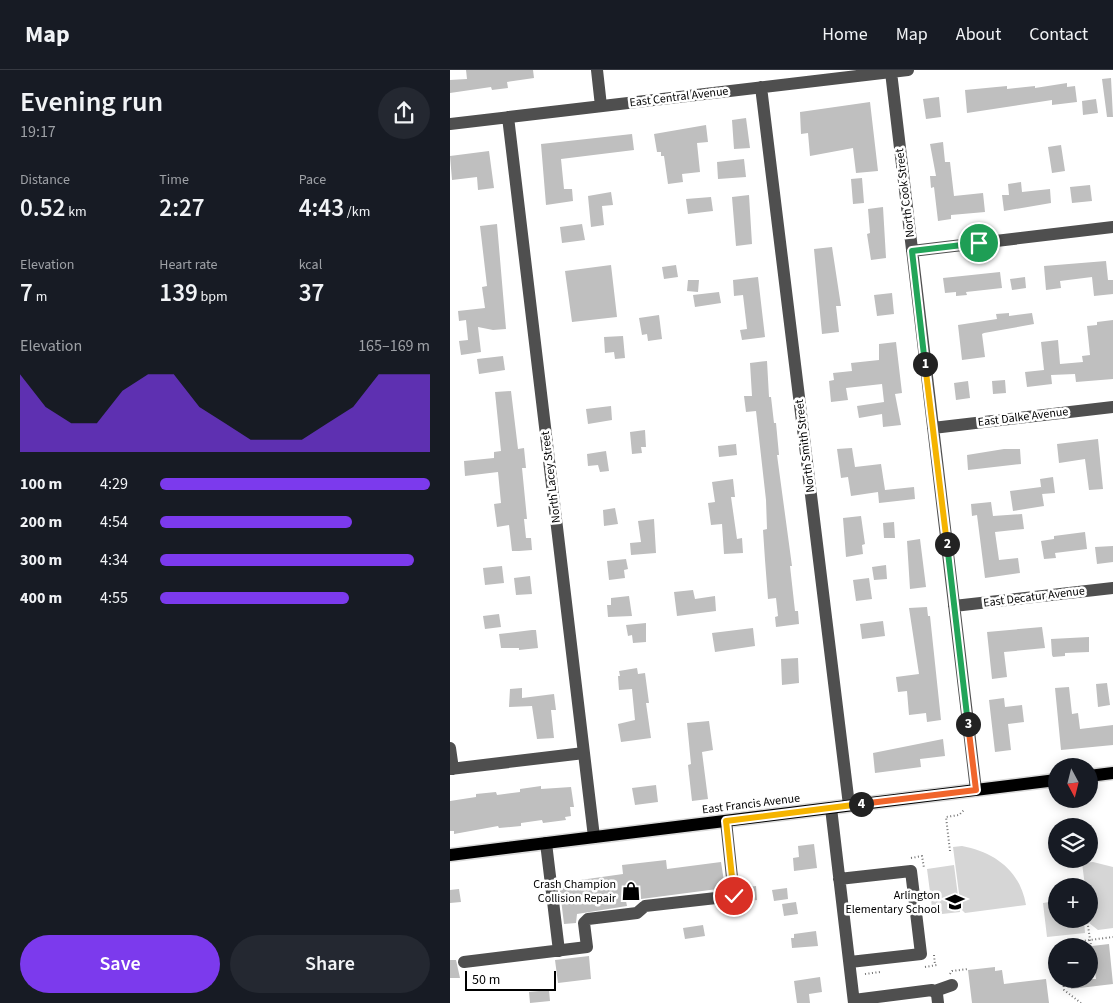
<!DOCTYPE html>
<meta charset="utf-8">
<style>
:root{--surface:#171b24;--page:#242831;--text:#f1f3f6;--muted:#9ea1a6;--line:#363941;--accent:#7c3aed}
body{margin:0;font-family:"Source Sans 3",sans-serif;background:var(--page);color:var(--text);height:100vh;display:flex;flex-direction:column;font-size:19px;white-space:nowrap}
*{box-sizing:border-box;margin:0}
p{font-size:16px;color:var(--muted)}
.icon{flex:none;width:28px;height:28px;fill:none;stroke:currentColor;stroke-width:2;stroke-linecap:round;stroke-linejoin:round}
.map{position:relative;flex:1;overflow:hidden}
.drawer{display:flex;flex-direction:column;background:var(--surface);width:450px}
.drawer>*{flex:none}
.needle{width:32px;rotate:173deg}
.buttons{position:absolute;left:598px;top:688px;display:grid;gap:10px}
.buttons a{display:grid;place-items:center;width:50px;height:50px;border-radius:50%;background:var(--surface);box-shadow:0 2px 12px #0003;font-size:25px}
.scale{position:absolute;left:15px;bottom:12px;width:91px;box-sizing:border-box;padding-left:5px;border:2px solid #000;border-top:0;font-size:14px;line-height:18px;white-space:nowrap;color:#000;-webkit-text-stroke:4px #fff;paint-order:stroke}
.pin{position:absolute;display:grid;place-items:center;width:42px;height:42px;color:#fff;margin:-21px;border:2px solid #fff;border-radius:50%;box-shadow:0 1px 5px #0007}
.km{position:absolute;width:25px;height:25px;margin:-12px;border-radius:50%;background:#222;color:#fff;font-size:14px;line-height:25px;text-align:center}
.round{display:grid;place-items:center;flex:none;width:52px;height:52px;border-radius:26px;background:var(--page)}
.overview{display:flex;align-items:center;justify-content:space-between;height:85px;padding:0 20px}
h1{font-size:28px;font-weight:600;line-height:38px}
.stats{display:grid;grid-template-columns:repeat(3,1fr);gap:8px;height:85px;padding:5px 20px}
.stats div{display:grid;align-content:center}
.stats b{font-size:25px;font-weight:600}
.stats small{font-size:14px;font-weight:400}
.stats p{font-size:14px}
.chart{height:140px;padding:10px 20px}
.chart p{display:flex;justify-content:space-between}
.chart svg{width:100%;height:90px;margin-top:5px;fill:var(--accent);opacity:.7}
.cta{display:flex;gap:10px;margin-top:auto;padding:10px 20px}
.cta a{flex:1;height:58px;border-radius:30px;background:var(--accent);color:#fff;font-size:20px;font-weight:600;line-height:58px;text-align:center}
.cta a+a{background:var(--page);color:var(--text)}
ul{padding:0 20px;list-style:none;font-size:16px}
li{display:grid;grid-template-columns:80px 60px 1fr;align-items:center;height:38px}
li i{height:12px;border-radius:6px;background:var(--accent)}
header{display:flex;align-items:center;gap:30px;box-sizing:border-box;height:70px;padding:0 25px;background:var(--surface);border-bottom:1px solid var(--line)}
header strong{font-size:24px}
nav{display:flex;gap:28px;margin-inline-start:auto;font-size:18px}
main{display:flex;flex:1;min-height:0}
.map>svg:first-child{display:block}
.green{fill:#d6d6d6}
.building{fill:#bfbfbf}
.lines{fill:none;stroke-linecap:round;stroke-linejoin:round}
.major-casing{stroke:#dbdbdb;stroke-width:15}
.path{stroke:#717171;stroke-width:2;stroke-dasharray:1 2.5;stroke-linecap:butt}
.minor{stroke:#4f4f4f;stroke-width:12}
.major{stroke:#000;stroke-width:12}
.split-1-casing{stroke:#fff;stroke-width:10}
.split-2-casing{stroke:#fff;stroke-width:10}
.split-3-casing{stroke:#fff;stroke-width:10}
.split-4-casing{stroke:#fff;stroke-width:10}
.split-5-casing{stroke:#fff;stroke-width:10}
.split-1{stroke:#22a559;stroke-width:6}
.split-2{stroke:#f5b400;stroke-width:6}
.split-3{stroke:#22a559;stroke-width:6}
.split-4{stroke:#f0652b;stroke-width:6}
.split-5{stroke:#f5b400;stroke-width:6}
.labels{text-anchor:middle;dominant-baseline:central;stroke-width:5;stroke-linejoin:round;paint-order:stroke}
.street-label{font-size:12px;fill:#000;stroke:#fff}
.poi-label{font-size:12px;fill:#000;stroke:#fff;text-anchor:end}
</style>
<header>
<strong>Map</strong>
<nav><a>Home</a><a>Map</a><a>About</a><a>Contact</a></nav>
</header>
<main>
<section class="drawer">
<div class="overview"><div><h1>Evening run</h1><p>19:17</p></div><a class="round"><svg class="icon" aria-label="share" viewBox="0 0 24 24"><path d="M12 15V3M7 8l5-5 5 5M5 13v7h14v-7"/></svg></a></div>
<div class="stats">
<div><p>Distance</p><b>0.52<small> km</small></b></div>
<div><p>Time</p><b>2:27</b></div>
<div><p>Pace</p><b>4:43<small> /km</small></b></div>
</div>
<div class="stats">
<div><p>Elevation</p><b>7<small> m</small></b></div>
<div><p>Heart rate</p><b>139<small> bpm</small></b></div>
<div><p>kcal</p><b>37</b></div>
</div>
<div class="chart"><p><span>Elevation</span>165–169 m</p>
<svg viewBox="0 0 160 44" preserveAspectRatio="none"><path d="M0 44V6L10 22L20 30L30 30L40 14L50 6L60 6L70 22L80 30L90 38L100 38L110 38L120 30L130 22L140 6L150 6L160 6V44z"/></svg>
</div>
<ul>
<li><b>100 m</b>4:29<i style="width:100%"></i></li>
<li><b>200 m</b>4:54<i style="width:71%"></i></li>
<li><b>300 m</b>4:34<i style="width:94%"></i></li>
<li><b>400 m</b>4:55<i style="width:70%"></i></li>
</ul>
<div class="cta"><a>Save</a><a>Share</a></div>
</section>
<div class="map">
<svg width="663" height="933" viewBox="0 0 663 933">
<rect width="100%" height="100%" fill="#fff"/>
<path class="green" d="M512,776C544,782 570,800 576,835L515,843L511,839L503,777Z
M643,792L663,797V858L648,860L639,853V816H635L632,793Z
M504,795L510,842L483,845L477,799Z
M606,831V849H634L635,863L597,867L593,833Z"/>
<path class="building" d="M16,0H83L84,8L57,12L58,18L42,20L41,17L0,23V10L17,9Z
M661,8L663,47H657L652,9Z
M617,13V17L625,16L627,32L602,35V30L517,43L515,20L557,16V19L585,16V18Z
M489,27L491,47L476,49L473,29Z
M646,29L648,43L633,45L632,31Z
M420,32L428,101L406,103L403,78L360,86L358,63L351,64L350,42Z
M296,48L300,78L284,79L282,50Z
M256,55L258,72L247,73L250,102L232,104L233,112L218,114L214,86H211V82H207L204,64Z
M182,64L184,80L111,89L114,119H122L123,131L96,135L91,74Z
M493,72L495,92H500L504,126L533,123L535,142L501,145V149L488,151L484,117L481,118L480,106H486L480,74Z
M611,75L615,101L602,103L598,77Z
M39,81L44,118L28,120L27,107L2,110L0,86Z
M294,89L296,107L268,109L267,92Z
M412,108L414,133L403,134L401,109Z
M571,112L572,122L600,119L601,133L554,141L552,125H559L558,114Z
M640,115L642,131L622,133L620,117Z
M161,122L163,135L152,136L154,155L141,157L138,126Z
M299,125L302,174L286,176L282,127Z
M261,127L263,141L238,144L236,129Z
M433,137L436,188L421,190L417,164L420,163L418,139Z
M47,154L56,259L43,260L28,257L31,282L11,285L9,271L18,270L16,250L9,251L8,241L35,238L32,217L37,216L30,156Z
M132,154L135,170L112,173L110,157Z
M382,177L391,236H386L389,262L372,264L364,179Z
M656,191L658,210H663V224L644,226L642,207L610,211L611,218L596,220L594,196Z
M161,195L167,247L122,252L115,201Z
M226,195L228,207L214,209L212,197Z
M550,202L552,218L516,222L517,225L506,226V222L495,223L493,208Z
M308,207L315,267L292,270L290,260L297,259L293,225L284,226L283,210Z
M575,207L576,218L562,220L560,209Z
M238,210H249L248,222L237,221Z
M269,222L271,233L245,237L243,225Z
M442,223L444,244L427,246L424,225Z
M559,243V246L582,243L584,254L534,263L532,264L535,287L512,290L508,255L547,249L546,244Z
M209,245L212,269L198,271L197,264L192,265L189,248Z
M663,250V309L626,312L625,304L601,305L602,314L577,317L575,302L594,300L591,272L608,270L610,294L633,292L632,286L640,285L637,256L647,255V252Z
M173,266L175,288L165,289L164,282L155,283L154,267Z
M446,272L452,323L445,324L451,355L433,357L432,344L409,348L407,336L434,332L432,314L396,318L398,330L381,332L379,311L384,310L383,303L402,301L401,293L429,290V274Z
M53,286L55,300L29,304L27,289Z
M317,291L319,327H321L324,353H326L329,385H327L342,496H340L345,541H348L349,554L326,557L325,547L328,546L326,528L318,529L315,490L313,460L317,459L316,430L306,341L296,342L294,326H302L300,293Z
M555,310L556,323L543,324L542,311Z
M518,311L520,328L506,330L504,313Z
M61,321L68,379L74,378L76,398H72L77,449H74L76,468H81L82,480L69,481H62L59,455L47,457L44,434L51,433L48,402L15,406L14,391L44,388V382L51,381L45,322Z
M161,336L162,350L138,354L136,339Z
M195,360L196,377H191L192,383L182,384L180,362Z
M648,369L653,419L639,420L635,389L609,393L607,374Z
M286,374L287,385L269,387L268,376Z
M402,378L405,397L431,394L435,420L464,417L465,429L429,433L428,422L401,426L398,407L391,408L387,379Z
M554,379H570L571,394L518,400L517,385Z
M156,381L159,401L150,402L148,395L138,396L137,384Z
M603,407L605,423L592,424L590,409Z
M283,409L285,427H281L287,469L292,468L293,483L274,484L272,454L261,455L258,433L265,432L262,412Z
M591,417L594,436L563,441L560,421Z
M541,432L543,446L572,444L574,459L545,462L549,490L568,488L570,503L535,508L527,445L522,446L521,434Z
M165,438L168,454L154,456L153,440Z
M411,446L415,474L412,475L413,484L396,487L393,448Z
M204,449L206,483L181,485L180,473L191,472L188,451Z
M444,452L445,468H434L433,453Z
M635,462L637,479L605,483L606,488L594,489L591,471L604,469V466Z
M470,469L476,517L460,519L457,471Z
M663,476V492L647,494L645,477Z
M176,489L178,499L174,500L175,508L159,510L157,491Z
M436,495L437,509L424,510L422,497Z
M52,496L54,513L35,515L33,498Z
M80,506L82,524L66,525L64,508Z
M419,508L422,529L406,531L403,510Z
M243,520L245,529L265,526L266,541L227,546L224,522Z
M179,526L182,546L158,547L157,535H161V528Z
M477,537L478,546H480L491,650L477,652L476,643L459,645L457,621L448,622L446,607L469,604L459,538Z
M49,544L51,557L35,559L33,546Z
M433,551L435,566L412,569L410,554Z
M196,553V572L183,573L182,565L178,566L176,555Z
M592,557L595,578L554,582L557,607L542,609L537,562Z
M303,558L305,576L265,582L262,563Z
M82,560H86L88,578L69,580V578H51L49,564Z
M639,567V582L615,583V586L603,587L602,585L601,569Z
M348,588L349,613L332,615L331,589Z
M187,598L188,604L195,603L199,633H196L201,668L171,672L168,654L185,650L182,619L169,620L168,606H170L169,601Z
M657,613L660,635L648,637L646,614Z
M619,617L622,644L628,643L630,659L663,655V675L611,680L605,618Z
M72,618V628L104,624L106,640H101L104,668L87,669L82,636L59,637L60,619Z
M554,628L555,637L572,635L574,652L558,654L561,680L545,682L539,630Z
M259,651L263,680L252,682L258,729L242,731L238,695L241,694L237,653Z
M493,669L495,686L470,689L471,697L425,703L423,683Z
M206,715L208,732L185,735L182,718Z
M91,716V719L121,717L124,737H120L121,746L115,747L116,750L93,753L92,750L71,753V756L49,758L48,756L4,764V761H0V731L26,727V724L46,722L47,725L70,722V719Z
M364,774L367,798L344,801L343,788L349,787L348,776Z
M216,790L217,799L271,792L275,818L176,831L177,836L127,844L126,853L114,854L109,813L173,804L172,795Z
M306,816L307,830L291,832V818Z
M337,818L338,829L324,831L322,820Z
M9,819L11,832L0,833V820Z
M346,832L348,844L334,846L332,834Z
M253,855L255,866L235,869L233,858Z
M366,861L368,876L342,878L341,868H344V864Z
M659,874L663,914L621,919L619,909H646L642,876Z
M139,886L141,909L108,913L105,890Z
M0,890H6L10,908H0Z
M545,897V901L552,900L554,914L596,909L599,933H522L518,900Z
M370,907L372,922L359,924L360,933H347L344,911Z
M99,920L100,931L80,933L79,922Z"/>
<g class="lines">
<g class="major-casing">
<path id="major" d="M639,706L663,703
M0,785L606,710"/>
</g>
<path class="path" d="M500,781L496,747L509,745L514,740
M461,788L472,786L474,798
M637,849L644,896
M609,876V874L663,867
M484,885L485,895
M475,897L487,895
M415,904L430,902
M500,904L502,901L518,899
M613,909L614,920L631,933"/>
<path class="minor" d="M147,0L151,36
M441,2L526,720
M311,17L399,735
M58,47L144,767
M0,54L458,0
M462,181L663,157
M483,358L663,337
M504,536L663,518
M0,678L3,699
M0,699L134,683
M381,738L404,933
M96,773L109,881
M389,809L461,801L471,884L400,892
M14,892L137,877L134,853L138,849L187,843L195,836L284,826L276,751
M485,921L502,915
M404,930L482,920L487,924L488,933"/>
<use href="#major" class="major"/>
</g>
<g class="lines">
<g class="split-1-casing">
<path id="split-1" d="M475,294L462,181L529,173"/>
</g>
<g class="split-2-casing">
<path id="split-2" d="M475,294L497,474"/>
</g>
<g class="split-3-casing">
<path id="split-3" d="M497,474L518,654"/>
</g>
<g class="split-4-casing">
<path id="split-4" d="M411,734L526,720L518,654"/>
</g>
<g class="split-5-casing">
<path id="split-5" d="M284,826L276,751L411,734"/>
</g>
<use href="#split-1" class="split-1"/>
<use href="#split-2" class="split-2"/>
<use href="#split-3" class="split-3"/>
<use href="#split-4" class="split-4"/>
<use href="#split-5" class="split-5"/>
</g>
<defs>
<g id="shop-bare" transform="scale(1.5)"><path d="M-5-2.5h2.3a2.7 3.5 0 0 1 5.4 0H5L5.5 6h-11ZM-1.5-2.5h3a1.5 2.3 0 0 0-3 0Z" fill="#000" stroke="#fff" stroke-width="2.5" paint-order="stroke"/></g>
<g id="school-bare" transform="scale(1.5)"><path d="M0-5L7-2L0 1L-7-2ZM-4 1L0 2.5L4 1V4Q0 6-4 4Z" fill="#000" stroke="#fff" stroke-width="2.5" paint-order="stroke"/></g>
</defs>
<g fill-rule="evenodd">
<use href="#shop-bare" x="181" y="821"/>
<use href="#school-bare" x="505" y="832"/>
</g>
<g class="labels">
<g class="street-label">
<text transform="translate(229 27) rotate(-7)">East Central Avenue</text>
<text transform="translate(455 123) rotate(-97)">North Cook Street</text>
<text transform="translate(573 347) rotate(-7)">East Dalke Avenue</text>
<text transform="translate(355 376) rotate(-97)">North Smith Street</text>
<text transform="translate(101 407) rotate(-97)">North Lacey Street</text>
<text transform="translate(584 527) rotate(-7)">East Decatur Avenue</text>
<text transform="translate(301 734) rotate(-7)">East Francis Avenue</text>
</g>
<g class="poi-label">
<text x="166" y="814">Crash Champion<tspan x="166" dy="14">Collision Repair</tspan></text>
<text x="490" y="825">Arlington<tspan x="490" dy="14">Elementary School</tspan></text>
</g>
</g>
</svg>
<div class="buttons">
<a><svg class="needle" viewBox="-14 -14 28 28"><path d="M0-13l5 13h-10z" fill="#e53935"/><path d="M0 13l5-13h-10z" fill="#9ea1a6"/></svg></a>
<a><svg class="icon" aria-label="layers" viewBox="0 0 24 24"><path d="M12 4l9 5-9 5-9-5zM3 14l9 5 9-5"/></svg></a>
<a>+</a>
<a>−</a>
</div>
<div class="scale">50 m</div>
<div class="pin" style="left:529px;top:173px;background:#1e9e55"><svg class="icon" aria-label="arrive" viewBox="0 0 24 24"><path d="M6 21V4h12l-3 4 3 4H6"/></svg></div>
<div class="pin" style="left:284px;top:826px;background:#d93025"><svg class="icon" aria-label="check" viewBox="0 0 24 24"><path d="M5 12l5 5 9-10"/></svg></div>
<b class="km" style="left:475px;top:294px">1</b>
<b class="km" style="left:497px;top:474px">2</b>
<b class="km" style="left:518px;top:654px">3</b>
<b class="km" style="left:411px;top:734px">4</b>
</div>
</main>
